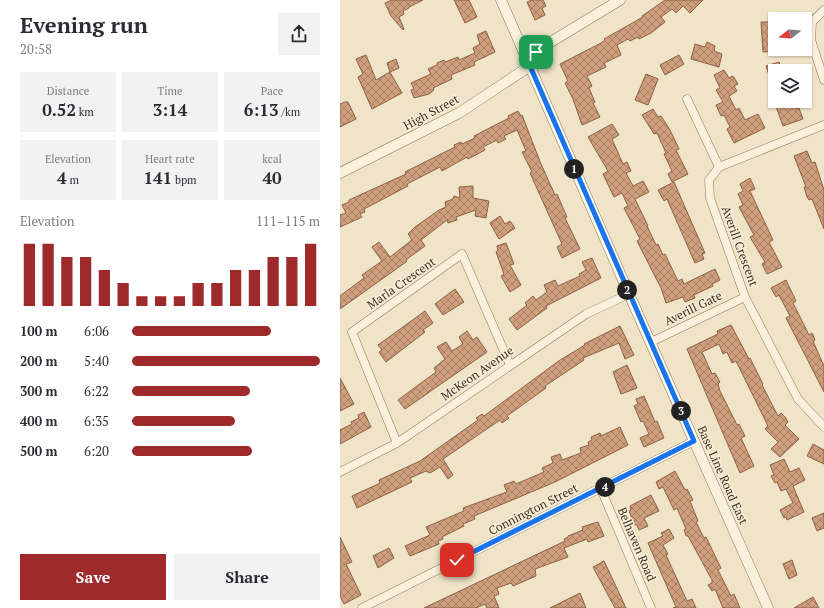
<!DOCTYPE html>
<meta charset="utf-8">
<style>
:root{--surface:#fff;--page:#f2f2f3;--text:#2b2b33;--muted:#7c7c81;--accent:#9e2a2b}
body{margin:0;font-family:"PT Serif",serif;background:var(--page);color:var(--text);height:100vh;display:flex;flex-direction:column;font-size:15px;white-space:nowrap}
*{box-sizing:border-box;margin:0}
p{font-size:13px;color:var(--muted)}
.icon{flex:none;width:22px;height:22px;fill:none;stroke:currentColor;stroke-width:2;stroke-linecap:round;stroke-linejoin:round}
.map{position:relative;flex:1;overflow:hidden}
.sheet{display:flex;flex-direction:column;background:var(--surface);width:340px}
.sheet>*{flex:none}
.needle{width:26px;rotate:253deg}
.buttons{position:absolute;left:428px;top:12px;display:grid;gap:8px}
.buttons a{display:grid;place-items:center;width:44px;height:44px;border-radius:0px;background:var(--surface);box-shadow:0 1px 3px #0004;font-size:20px}
.pin{position:absolute;display:grid;place-items:center;width:34px;height:34px;color:#fff;margin:-17px;border-radius:8px;box-shadow:0 2px 6px #0006}
.km{position:absolute;width:20px;height:20px;margin:-10px;border-radius:50%;background:#222;color:#fff;font-size:11px;line-height:20px;text-align:center}
.round{display:grid;place-items:center;flex:none;width:42px;height:42px;border-radius:0px;background:var(--page)}
.headline{display:flex;align-items:center;justify-content:space-between;height:68px;padding:0 20px}
h1{font-size:22px;font-weight:700;line-height:30px}
.stats{display:grid;grid-template-columns:repeat(3,1fr);gap:6px;height:68px;padding:4px 20px}
.stats div{display:grid;align-content:center;border-radius:0px;background:var(--page);text-align:center}
.stats b{font-size:17px;font-weight:700}
.stats small{font-size:11px;font-weight:400}
.stats p{font-size:11px}
.chart{height:112px;padding:8px 20px}
.chart p{display:flex;justify-content:space-between}
.chart svg{width:100%;height:72px;margin-top:4px;stroke:var(--accent);stroke-width:6}
.action{display:flex;gap:8px;margin-top:auto;padding:8px 20px}
.action a{flex:1;height:46px;border-radius:0px;background:var(--accent);color:#fff;font-size:16px;font-weight:700;line-height:46px;text-align:center}
.action a+a{background:var(--page);color:var(--text)}
ul{padding:0 20px;list-style:none;font-size:13px}
li{display:grid;grid-template-columns:64px 48px 1fr;align-items:center;height:30px}
li i{height:10px;border-radius:5px;background:var(--accent)}
main{display:flex;flex:1;min-height:0}
.map>svg:first-child{display:block}
.building{fill:url(#building-cross-hatch);stroke:#8d5f41}
.lines{fill:none;stroke-linecap:round;stroke-linejoin:round}
.minor-casing{stroke:#8d765c;stroke-width:9}
.tertiary-casing{stroke:#8d765c;stroke-width:11}
.minor{stroke:#faf1dc;stroke-width:8}
.tertiary{stroke:#faf1dc;stroke-width:10}
.route-casing{stroke:#fff;stroke-width:8}
.route{stroke:#1a73e8;stroke-width:5}
.labels{text-anchor:middle;dominant-baseline:central;stroke-width:3;stroke-linejoin:round;paint-order:stroke}
.street-label{font-size:12px;fill:#3d2e20;stroke:#f7eed8}
</style>
<main>
<section class="sheet">
<div class="headline"><div><h1>Evening run</h1><p>20:58</p></div><a class="round"><svg class="icon" aria-label="share" viewBox="0 0 24 24"><path d="M12 15V3M7 8l5-5 5 5M5 13v7h14v-7"/></svg></a></div>
<div class="stats">
<div><p>Distance</p><b>0.52<small> km</small></b></div>
<div><p>Time</p><b>3:14</b></div>
<div><p>Pace</p><b>6:13<small> /km</small></b></div>
</div>
<div class="stats">
<div><p>Elevation</p><b>4<small> m</small></b></div>
<div><p>Heart rate</p><b>141<small> bpm</small></b></div>
<div><p>kcal</p><b>40</b></div>
</div>
<div class="chart"><p><span>Elevation</span>111–115 m</p>
<svg viewBox="0 0 160 44" preserveAspectRatio="none"><path d="M5 44V6M15 44V6M25 44V14M35 44V14M45 44V22M55 44V30M65 44V38M75 44V38M85 44V38M95 44V30M105 44V30M115 44V22M125 44V22M135 44V14M145 44V14M155 44V6"/></svg>
</div>
<ul>
<li><b>100 m</b>6:06<i style="width:74%"></i></li>
<li><b>200 m</b>5:40<i style="width:100%"></i></li>
<li><b>300 m</b>6:22<i style="width:63%"></i></li>
<li><b>400 m</b>6:35<i style="width:55%"></i></li>
<li><b>500 m</b>6:20<i style="width:64%"></i></li>
</ul>
<div class="action"><a>Save</a><a>Share</a></div>
</section>
<div class="map">
<svg width="484" height="608" viewBox="0 0 484 608">
<defs>
<pattern id="building-cross-hatch" width="8" height="8" patternUnits="userSpaceOnUse"><rect width="8" height="8" fill="#cf9f7d"/><path d="M0 0l8 8M0 8l8-8" fill="none" stroke="#a98266"/></pattern>
</defs>
<rect width="100%" height="100%" fill="#f0e4c8"/>
<path class="building" d="M52,0H83L69,7V8L63,11L64,14L59,17L64,29L63,30L51,16L45,3Z
M114,0H129L137,17L125,23Z
M192,0H203L206,6L202,8L205,15L195,20L187,2Z
M325,0H363L350,13L343,6L336,13L332,9L321,17L325,22L311,33L299,39L298,37L290,41L288,39L277,45L281,55L264,63L266,67L247,76L252,86L249,88L255,102L253,103L260,117L242,125L233,99L225,83L228,81L220,64L261,43L265,40L264,39L303,17L302,16Z
M421,22H435V51L423,52Z
M146,31L155,52L134,62L135,65L111,75L112,79L93,88L94,90L89,94L74,98L71,90L74,89L71,83L91,74L88,69L97,65V63L104,60L105,62L118,57L119,60L135,53L133,48L140,44L137,35Z
M367,42L375,46L374,51L382,54L379,67L351,59L355,44L365,47Z
M26,55L36,80L50,72L62,93L32,109L18,77L23,74L16,59Z
M339,55L344,64L325,75L320,65Z
M56,59L59,68L50,72L47,63Z
M439,62L442,71H435L434,90L426,66Z
M384,70L389,78L393,76L398,84L394,86L397,91L389,96L396,110L399,108L405,120L418,114L425,128L394,143L387,129L390,127L384,115L381,116L376,105L383,102L376,90L380,88L374,75Z
M306,74L318,79L308,105L295,100Z
M434,101H453L456,109L459,108L463,119L443,126Z
M5,102H8L16,119L0,127V104Z
M313,109L318,117L321,116L330,130L339,149L336,150L348,174L332,182L328,174L332,171L324,154L326,153L317,133L314,134L302,115Z
M178,111L181,116L182,115L201,164L215,195L217,194L227,217L225,218L240,249L222,258L217,247L222,244L190,173L192,172L182,152L186,151L177,130L164,136L166,139L158,143L157,140L143,147L145,150L128,159L127,157L102,171L100,167L67,184L68,186L24,209L25,212L20,214L22,217L0,227V215L6,213L2,205L9,202V200L66,174L65,172L115,147L114,145L121,142L122,144L135,138L134,136L169,118L168,116Z
M272,124L279,135L272,139L283,164L287,162L291,171L286,173L293,186L303,181L309,192L295,199L308,226H307L316,245L318,244L323,255L325,254L338,281L342,279L344,284L375,269L380,280L372,284L373,286L354,295L355,298L345,302L343,297L326,303L321,288L297,241L300,239L284,208L288,206L282,193L274,197L263,174L268,171L248,137Z
M467,151L472,163L475,162L484,190V229L472,199L469,200L467,197L464,187H466L454,156Z
M410,178L415,189L410,191L433,240L429,242L442,267L427,274L422,264L425,262L410,237L414,235L399,207L403,205L398,194L403,191L400,184Z
M334,182L365,253L362,254L364,259L355,263L327,199L324,201L318,190Z
M133,186V198L149,201L146,218L135,216L136,210L116,217L117,220L108,223L107,220L81,240L85,246L67,259L66,262L0,309V296L24,278L22,275L42,261L32,247L39,242L50,257L72,240L68,234L75,227L99,210L106,207L105,202L113,199L114,196L120,198L119,187Z
M160,216L165,224L170,221L175,228L159,239L150,223Z
M166,243L174,264L170,265L181,285L170,292L161,276L164,274L156,252L158,251L157,246Z
M252,258L261,278L206,306L207,308L177,330L169,319L187,305L185,303L193,296L196,300L207,292L204,285L215,280L218,286L240,276L239,274L246,270L242,262Z
M446,280L456,301L453,303L469,335L472,333L475,340L473,341L484,366V392L446,318L450,316L439,295L436,297L431,288Z
M115,289L124,302L103,315L95,304Z
M85,311L93,323L83,330L85,332L46,362L39,352L42,350L38,345Z
M391,325L409,359L410,358L423,384L422,385L438,416L441,413L446,418L448,422L445,425L459,439L440,457L431,449L438,442L425,429L428,426L396,361L392,363L387,352L383,354L379,344L362,352L372,374L375,373L380,382L378,384L380,391L397,425L399,424L405,436L401,438L414,466L400,473L347,349L378,334L377,331Z
M280,326L294,355L285,359L279,343L243,358L244,360L205,386L206,388L167,416L169,418L162,423L160,420L103,459L113,475L108,479L100,467L90,473L86,471L70,478L72,482L17,508L12,496L36,485L40,483L39,480L80,461L138,420L136,418L142,414L144,416L220,360L245,345L244,344Z
M127,331L133,340L137,337L147,352L65,409L58,400L96,372L94,368L105,359L97,347L106,342L112,351L123,344L119,337Z
M287,365L297,388L281,394L273,372Z
M0,378L14,404L0,411Z
M304,396L315,422L317,421L324,438L304,447L300,438L309,434L303,421L301,422L294,406L298,404L296,399Z
M24,412L31,427L0,444V430L12,424L11,422L19,418L18,415Z
M280,427L288,445L215,482L134,516L135,519L123,524L124,526L102,537L103,539L98,541L99,544L70,556L65,546L90,535L86,527L124,511L123,508L167,492L164,485L174,481L176,484L204,472L202,468L213,463L211,457L220,454L222,460L241,453L240,448L249,445L248,442L252,440L251,437L260,433L261,436Z
M473,444L484,450V464L467,456Z
M444,459L450,472L459,468L465,480L453,486L464,512L447,520L446,517L444,518L440,510L453,503L446,489L441,491L437,482L435,483L431,476L434,475L430,465Z
M335,471L345,490L347,489L353,500L350,501L358,521L356,522L364,538L366,537L378,562L381,568L378,570L391,596L394,594L400,608H383L375,589L372,591L368,585L372,583V580L348,536H346L344,530L346,529L337,508L334,510L323,487L319,489L316,482Z
M311,495L319,511L304,518L308,526L299,530L297,525H295L289,511L291,510L290,506Z
M484,513V528L477,531L472,518Z
M258,522L264,536L248,542L247,539L224,548L228,557L195,569L196,576L173,586L171,583L157,588L159,594L154,596L159,608H147L145,604L136,608H84L225,541L224,539L228,537V536L243,530L242,527Z
M329,529L334,538L323,545L328,554L326,555L347,601L352,599L356,608H333L336,607L308,543L323,536L321,533Z
M0,537L12,562L6,564L21,595L4,604L0,596Z
M49,548L54,558L38,568L33,556Z
M452,560L457,575L449,579L443,564Z
M264,561L273,580L286,608H275L253,567Z
M240,593L246,608H210Z
M473,597L479,608H454Z"/>
<g class="lines">
<g class="minor-casing">
<path id="minor" d="M484,10L472,22L471,40L484,80
M347,99L379,167
M484,125L379,167L369,180L370,198L405,297L458,399L484,427
M311,342L405,297
M57,443L12,332L122,254L170,365
M0,472L57,443L246,314L289,294
M261,489L311,608
M22,608L354,441"/>
</g>
<g class="tertiary-casing">
<path id="tertiary" d="M161,0L289,294L428,608
M186,57L280,0
M0,173L119,113L190,66"/>
</g>
<use href="#minor" class="minor"/>
<use href="#tertiary" class="tertiary"/>
</g>
<g class="lines">
<g class="route-casing">
<path id="route" d="M117,560L354,441L186,57L196,52"/>
</g>
<use href="#route" class="route"/>
</g>
<g class="labels">
<g class="street-label">
<text transform="translate(91 112) rotate(-28)">High Street</text>
<text transform="translate(400 246) rotate(70)">Averill Crescent</text>
<text transform="translate(61 283) rotate(-35)">Marla Crescent</text>
<text transform="translate(353 308) rotate(-26)">Averill Gate</text>
<text transform="translate(137 373) rotate(-35)">McKeon Avenue</text>
<text transform="translate(383 475) rotate(66)">Base Line Road East</text>
<text transform="translate(193 509) rotate(-27)">Connington Street</text>
<text transform="translate(297 544) rotate(67)">Belhaven Road</text>
</g>
</g>
</svg>
<div class="buttons">
<a><svg class="needle" viewBox="-14 -14 28 28"><path d="M0-13l5 13h-10z" fill="#e53935"/><path d="M0 13l5-13h-10z" fill="#7c7c81"/></svg></a>
<a><svg class="icon" aria-label="layers" viewBox="0 0 24 24"><path d="M12 4l9 5-9 5-9-5zM3 14l9 5 9-5"/></svg></a>
</div>
<div class="pin" style="left:196px;top:52px;background:#1e9e55"><svg class="icon" aria-label="arrive" viewBox="0 0 24 24"><path d="M6 21V4h12l-3 4 3 4H6"/></svg></div>
<div class="pin" style="left:117px;top:560px;background:#d93025"><svg class="icon" aria-label="check" viewBox="0 0 24 24"><path d="M5 12l5 5 9-10"/></svg></div>
<b class="km" style="left:234px;top:169px">1</b>
<b class="km" style="left:287px;top:290px">2</b>
<b class="km" style="left:341px;top:411px">3</b>
<b class="km" style="left:265px;top:487px">4</b>
</div>
</main>
